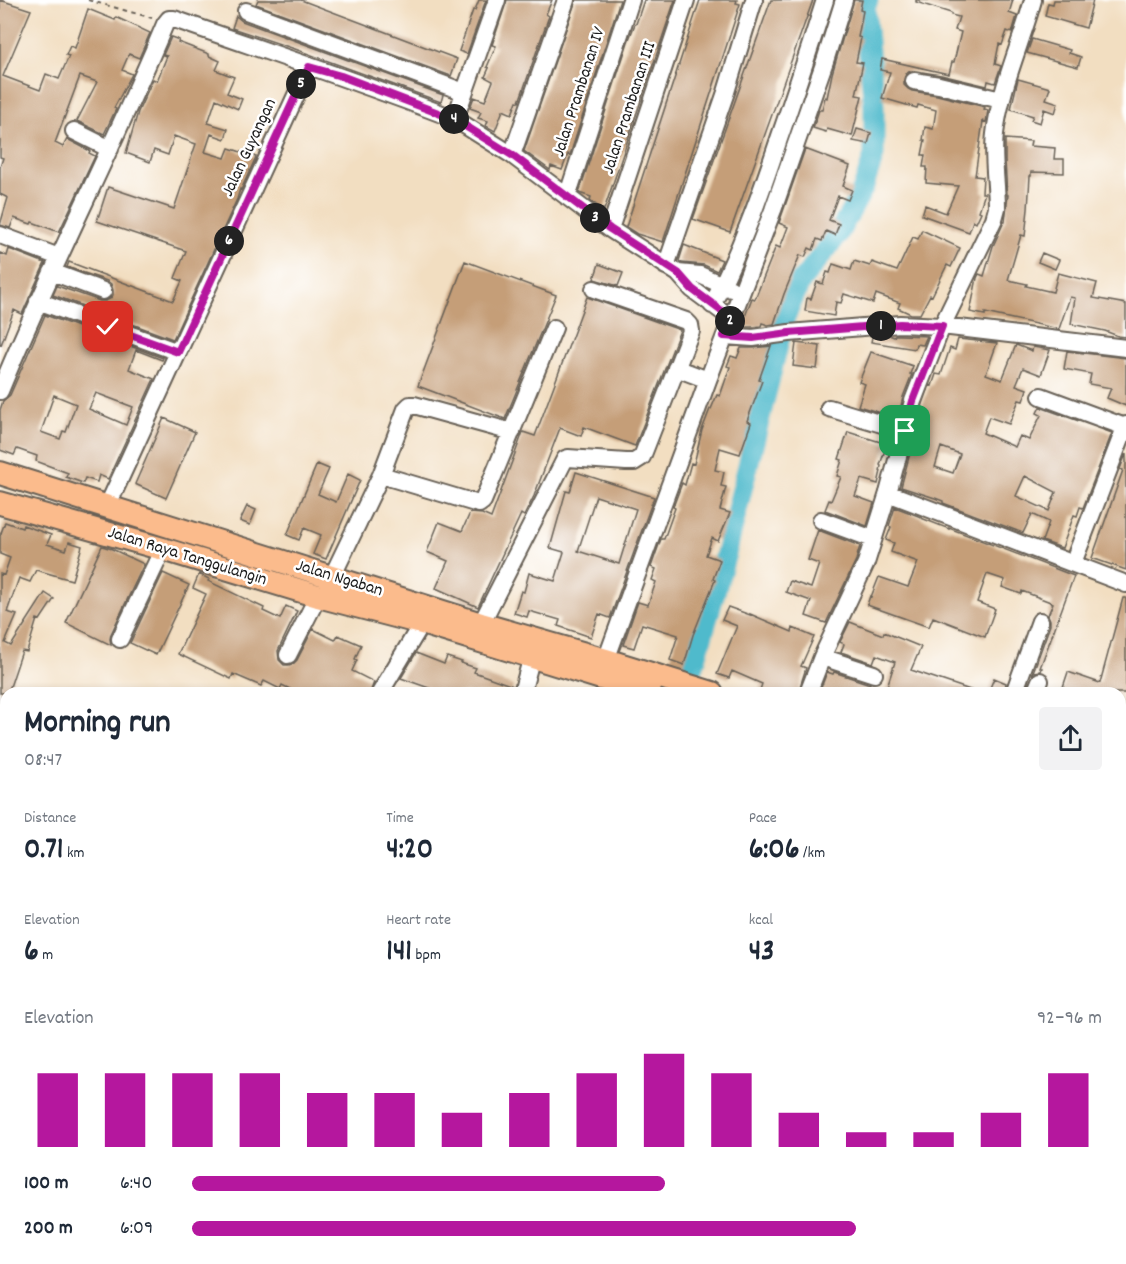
<!DOCTYPE html>
<meta charset="utf-8">
<style>
:root{--surface:#fff;--page:#f2f2f3;--text:#1f2937;--muted:#747a83;--accent:#b5179e}
body{margin:0;font-family:Dekko,sans-serif;background:var(--page);color:var(--text);height:100vh;display:flex;flex-direction:column;font-size:22px;white-space:nowrap}
*{box-sizing:border-box;margin:0}
p{font-size:20px;color:var(--muted)}
.icon{flex:none;width:33px;height:33px;fill:none;stroke:currentColor;stroke-width:2;stroke-linecap:round;stroke-linejoin:round}
.map{position:relative;flex:1;overflow:hidden}
.panel{position:absolute;left:0px;top:687px;width:1126px;height:578px;display:flex;flex-direction:column;background:var(--surface);border-radius:18px 18px 0 0;box-shadow:0 3px 9px #0003}
.panel>*{flex:none}
.pin{position:absolute;display:grid;place-items:center;width:51px;height:51px;color:#fff;margin:-26px;border-radius:12px;box-shadow:0 3px 9px #0006}
.km{position:absolute;width:30px;height:30px;margin:-15px;border-radius:50%;background:#222;color:#fff;font-size:16px;line-height:30px;text-align:center}
.round{display:grid;place-items:center;flex:none;width:63px;height:63px;border-radius:6px;background:var(--page)}
.head{display:flex;align-items:center;justify-content:space-between;height:102px;padding:0 24px}
h1{font-size:33px;font-weight:700;line-height:45px}
.stats{display:grid;grid-template-columns:repeat(3,1fr);gap:9px;height:102px;padding:6px 24px}
.stats div{display:grid;align-content:center}
.stats b{font-size:30px;font-weight:700}
.stats small{font-size:16px;font-weight:400}
.stats p{font-size:16px}
.chart{height:168px;padding:12px 24px}
.chart p{display:flex;justify-content:space-between}
.chart svg{width:100%;height:108px;margin-top:6px;stroke:var(--accent);stroke-width:6}
ul{padding:0 24px;list-style:none;font-size:20px}
li{display:grid;grid-template-columns:96px 72px 1fr;align-items:center;height:45px}
li i{height:15px;border-radius:8px;background:var(--accent)}
.map>svg:first-child{display:block}
.lines{fill:none;stroke-linecap:round;stroke-linejoin:round}
.river{stroke:#4fbacc;stroke-width:21}
.building{fill:#c59e78;fill-rule:evenodd}
.minor-casing{stroke:#676056;stroke-width:20}
.highway-casing{stroke:#676056;stroke-width:26}
.path{stroke:#676056;stroke-width:2;stroke-dasharray:4.5 4.5;stroke-linecap:butt}
.minor{stroke:#fff;stroke-width:16}
.highway{stroke:#fbbb8c;stroke-width:22}
.rail{stroke:#1c1c1c;stroke-width:4}
.route-casing{stroke:#fff;stroke-width:12}
.route{stroke:#b5179e;stroke-width:8}
.labels{text-anchor:middle;dominant-baseline:central;stroke-width:5;stroke-linejoin:round;paint-order:stroke}
.street-label{font-size:18px;fill:#1c1c1c;stroke:#fff}
</style>
<div class="map">
<svg width="1126" height="1264" viewBox="0 0 1126 1264">
<rect width="100%" height="100%" fill="#fff"/>
<filter id="ink" filterUnits="userSpaceOnUse"><feTurbulence type="fractalNoise" baseFrequency=".0167" numOctaves="2"/><feDisplacementMap in="SourceGraphic" scale="12" xChannelSelector="R" yChannelSelector="G"/><feConvolveMatrix kernelMatrix="1 2 1 2 8 2 1 2 1" color-interpolation-filters="sRGB"/></filter>
<filter id="wash" filterUnits="userSpaceOnUse"><feTurbulence type="fractalNoise" baseFrequency=".008" numOctaves="4" result="noise"/><feDisplacementMap in="SourceGraphic" scale="24" xChannelSelector="R" yChannelSelector="G"/><feGaussianBlur stdDeviation="1.35" result="paint"/><feColorMatrix in="noise" values="0 0 0 0 0 0 0 0 0 0 0 0 0 0 0 0 0 1.4 0 .05"/><feComposite in="paint" operator="in"/></filter>
<g filter="url(#wash)">
<rect width="100%" height="100%" fill="#f2dec1"/>
<g class="lines">
<path class="river" d="M684,693L694,665L727,550L785,317L801,281L837,236L863,189L874,155V107L865,8L868,0"/>
</g>
<g id="blocks">
<path class="building" d="M0,0L31,10L3,76L40,90L46,74L59,79L69,56L66,55L70,46L75,48L88,9L115,20L116,17L150,33L139,58L129,54L122,70L132,74L114,108L116,109L104,134L77,121L97,82L80,76L55,143L63,147L67,139L90,151L89,153L95,156L59,232L32,222L31,224L14,218L10,228L0,225L8,198L0,194V167L3,158L0,157Z
M258,0H301L457,59L451,76L256,4Z
M479,0H486L467,54L459,51L473,10H475Z
M507,0H552L546,14L549,16L519,102L517,101L512,114L503,110L495,131L486,126L488,121L478,118L481,112L470,108L474,97L485,101L493,81L485,77L489,68L487,67L496,46L492,45Z
M576,0H620L570,155L568,154L562,170L551,166L550,170L524,151Z
M644,0H675L604,210L590,201L591,197L579,193L628,42L635,24H636Z
M700,0H737L736,3L740,4L663,242L637,234L626,227Z
M771,0H813L730,232L693,219Z
M854,0H862L860,10L863,11L858,37L861,38L856,62L863,63L856,95L862,96L852,136L827,129L826,132L813,128L819,110H822L825,97L827,98L832,74Z
M916,0H1013L1009,13L1017,16L1012,33L1007,31L1002,45L999,44L995,64L1001,66L995,83L988,81L987,86L941,75L916,71H910L906,74L904,79V85L908,89L912,91L937,95L985,107L984,109L988,110L986,122L983,121L975,176L983,177L982,193H985L979,211L981,212L976,223L973,221L969,232L922,215L925,205L946,213L958,186L926,183L927,167H923L925,155H922L925,140H923L925,127L933,129L936,110L918,105L917,108L882,98L890,72L880,70L882,59L949,74L952,62H954L961,32L955,30L959,17L951,15V13L916,2Z
M1054,0H1093L1086,28L1045,16L1048,3L1053,4Z
M236,16L242,21L443,95L441,102L295,49L232,28Z
M171,37L179,40L178,42L209,54V56L220,61L216,70L234,77L227,93L242,99L238,109L216,99L208,123L228,129L225,139L211,134L205,152L225,158L229,148L256,157L241,190L240,189L237,199L173,339L53,295L57,286L100,301H105L110,299L113,295V290L111,284L107,281L67,267L69,262L173,301L182,281L175,278L186,251L97,221L108,187L174,209L196,144L174,136L168,155L154,150L150,162L126,153L138,112L153,79L157,81L167,56L163,55Z
M1032,39L1070,50L1069,53L1081,57L1078,67L1027,53Z
M1018,79L1050,88L1046,99L1058,103L1055,113L1044,109L1040,123L1031,120L1033,116L1011,109Z
M857,129L871,133L868,144L853,141Z
M1005,139L1031,141L1030,146L1055,148L1054,159H1064V173L1031,172V176H1030L1028,209L1025,236L1021,235L1008,280L1027,284L1026,286L1053,292L1058,273L1097,283L1093,298L1126,304V337L1118,336L1105,331L1071,324L1075,298L1070,297L1059,329L985,313V315L970,312L977,278L979,274L984,276L993,246L1004,222H1005L1008,195H1007L1005,161Z
M805,149L850,166L843,186L852,190L848,200L838,196L829,220L839,224L835,235L826,231L822,241L817,239L813,250L809,248L805,257L800,255L784,294L774,324L768,325L762,323L761,326L753,327H740L743,319H744L752,298L755,299L776,246L780,248L788,227L779,223Z
M922,230L960,248L951,267L947,265L932,296L930,295L920,314H911L898,308L900,303L876,294L873,303L844,294L841,303L836,302L834,316L805,311L807,298L811,299L817,282L823,284L827,272L830,273L833,264L851,270L854,261L870,266L872,262L897,271L913,237L918,239Z
M684,245L722,260L717,271L704,265L682,263L679,261Z
M9,249L45,263L22,314L14,310L1,345H0V253L7,256Z
M1042,253L1059,260L1055,269L1038,262Z
M465,261L556,295L505,419L418,386Z
M599,264L623,273L618,286L594,279Z
M587,297L680,330L635,446L584,427L581,436L560,428L534,496L524,516L521,514L478,607L436,588L448,561L427,552L439,522L462,531L470,513L482,514L491,518L523,432L535,436Z
M45,315L163,358L162,360L136,350L129,369L154,379L108,479L99,475L97,482L85,478L83,483L66,477L68,473L36,461L37,456L17,449L14,455L0,450V410L3,401L10,395ZM96,393L133,407L126,425L89,409ZM54,395L76,404L66,432L63,431L60,439L41,432Z
M889,335L894,337L895,335H900L927,336L923,345L916,344L915,349L871,342L872,337Z
M958,339L997,343L986,374L1002,380L1016,345L1032,351L1033,347L1050,350L1041,375L1023,368L1016,385L1027,389L1023,401L1019,400L1009,424L989,417L983,433L1015,447L1020,436L1029,440L1041,415L1037,413L1040,407L1112,433L1083,508L1080,507L1077,516L1074,515L1062,548L1042,541L1049,522L1032,514L1023,533L943,503V501L935,498L901,487L923,404L930,385L932,386L936,374L941,375L950,348L955,350ZM941,447L960,454L953,473L935,467ZM1025,476L1056,492L1049,511L1016,496Z
M796,343L820,346L817,369L793,366Z
M771,346L759,380L762,381L747,421L751,423L740,454L720,448L715,470L724,472L721,486L726,487L720,510L730,513L718,541L712,538L706,555L720,560L713,579L715,580L693,635L684,665L670,660L678,635L642,624L634,648L623,645L638,602L648,605L656,582L652,580L656,569L651,567L661,539H664L675,508L673,507L682,483L685,485L691,463L694,464L702,430L710,409H711L717,395L720,396L730,367L727,366L731,356L737,358L741,348H754Z
M1067,351L1126,358V406L1107,398L1111,388L1089,384L1091,374L1064,369Z
M871,352L913,366L910,374H912L903,397L898,418L858,406L865,384L859,382Z
M164,418L195,432L166,498L135,484Z
M848,432L887,444L880,465L881,466L880,471H881L878,484L861,479L855,496L874,503L867,526L825,510L829,500L831,501L841,477L837,476L842,460L839,459Z
M1126,454V570L1092,558L1123,470L1120,469Z
M317,464L329,469L318,494L336,502L348,474L360,480L326,559L313,554L321,535L304,528L299,540L287,535Z
M576,472L654,497L610,618L599,614L591,637L558,626L560,620L529,611L527,617L514,613L521,591L524,592L529,573L555,581L564,552L550,548L566,491L570,492ZM596,496L636,509L619,564L578,551Z
M247,506L256,510L250,525L240,521Z
M895,507L921,517V518L949,529V528L1074,576L1040,668H1042L1041,671L1034,672L1032,675L1050,625V620L1048,615L1053,603L1022,591L1021,594L1002,587L1005,580L987,574L977,602L995,609L985,637L933,617L929,627L867,605L870,596L871,597L879,577L908,587L918,562L891,552L894,543L886,540L891,527L889,526Z
M5,522L22,528L23,525L51,535L47,544L66,550L69,542L82,546L72,580L36,570L30,582L19,578L7,612L17,615L5,643L11,646L45,593L54,599L40,620L37,619L27,652L22,651L8,693H0V574L4,575L10,558L0,554V536Z
M818,530L860,546L856,560L826,623L806,616L811,601L786,592L790,581L811,588L819,564L808,560Z
M102,546L112,549L144,564L111,634L110,639L111,645L66,623Z
M163,573L189,585L156,655L130,643Z
M199,574L209,579L208,581L264,608L263,611L280,619L286,606L297,611L278,651L279,660L284,665H289L294,663L297,660L313,629L335,640L338,635L361,645L355,659L357,660L352,671L374,682L370,693H298L282,685L280,689L264,681L261,686L233,674L231,679L178,654L206,594L193,588Z
M1123,598H1126V693H1061L1068,672L1100,683Z
M728,607L750,615V614L792,632L793,628L814,637L801,666L806,668L798,693H759L762,684L732,671L729,678L717,674L737,626L722,620Z
M850,622L883,635L884,632L921,647L911,670L973,691L972,693H885L895,662L876,655L873,663L841,652L844,644L840,642Z
M416,653L444,664L447,657L462,662L461,663L476,668L474,672L513,686L512,693H443L401,678Z
M827,672L833,674L834,672L870,684L867,693H819Z
M994,678L1006,683L1004,693H988Z"/>
</g>
</g>
<g filter="url(#ink)">
<use href="#blocks" fill-opacity="0" stroke="#676056" stroke-width="1.5"/>
<g class="lines">
<g class="minor-casing">
<path id="minor" d="M497,0L455,119L512,155L610,229L678,273L692,289L731,318
M246,11L464,92
M914,81L939,85L1001,100
M74,131L110,149
M512,155L566,0
M567,197L631,0
M610,229L686,0
M0,235L59,257
M666,266L726,92L754,0
M52,272L103,291
M678,273L700,275L731,289
M38,301L178,352
M712,305C740,252 760,196 779,139C795,93 810,47 825,0
M725,336L753,338L789,333L900,324L942,326L1126,348
M676,368L708,380
M0,391C51,267 113,148 165,24L169,19H174C268,52 362,83 455,119
M1041,396L1125,427
M829,408L905,431
M381,475L406,409L410,405H414L512,432
M888,493L1126,584
M107,507L309,67
M821,520L873,539
M1073,563L1126,425
M332,577L381,475L475,503L479,504L483,501L554,328
M481,624L565,459L568,458L626,462H634L642,457L691,331L690,325L686,321L594,289
M120,639L163,549
M288,655L318,596
M822,657L874,674
M606,660L708,380L773,210L825,61L844,0
M380,693L422,623
M522,693L532,656
M808,693L822,657L866,563L888,493L913,401L942,326L994,219L997,208C997,184 992,157 995,134C1000,89 1021,44 1033,0
M1014,693L1040,621
M1035,693L1040,681
M1120,766L1126,764
M0,914L6,915
M1120,973L1126,974
M1120,1010L1126,1011
M38,1260L45,1264
M175,1264L179,1258
M205,1264L210,1258
M394,1264L397,1258
M549,1264L553,1258
M563,1264L567,1258
M986,1264L987,1258"/>
</g>
<g class="highway-casing">
<path id="highway" d="M0,473L481,624L606,660L712,693
M0,503L163,549L318,596L422,623L650,693
M1120,815L1126,817
M1120,833L1126,835"/>
</g>
<path class="path" d="M88,0L152,18"/>
<use href="#minor" class="minor"/>
<use href="#highway" class="highway"/>
<path class="rail" d="M0,927H6
M1120,1063L1126,1064"/>
</g>
</g>
<g class="lines" filter="url(#ink)">
<g class="route-casing">
<path id="route" d="M108,327L178,352L309,67L341,76L454,119L512,155L610,229L678,273L692,289L731,318L724,336L753,338L789,333L900,324L942,326L913,401L905,431"/>
</g>
<use href="#route" class="route"/>
</g>
<g class="labels">
<g class="street-label">
<text transform="translate(580 92) rotate(-72)">Jalan Prambanan IV</text>
<text transform="translate(630 108) rotate(-72)">Jalan Prambanan III</text>
<text transform="translate(250 148) rotate(-65)">Jalan Guyangan</text>
<text transform="translate(187 557) rotate(17)">Jalan Raya Tanggulangin</text>
<text transform="translate(339 579) rotate(17)">Jalan Ngaban</text>
</g>
</g>
</svg>
<div class="pin" style="left:905px;top:431px;background:#1e9e55"><svg class="icon" aria-label="arrive" viewBox="0 0 24 24"><path d="M6 21V4h12l-3 4 3 4H6"/></svg></div>
<div class="pin" style="left:108px;top:327px;background:#d93025"><svg class="icon" aria-label="check" viewBox="0 0 24 24"><path d="M5 12l5 5 9-10"/></svg></div>
<b class="km" style="left:881px;top:326px">1</b>
<b class="km" style="left:730px;top:321px">2</b>
<b class="km" style="left:595px;top:218px">3</b>
<b class="km" style="left:454px;top:119px">4</b>
<b class="km" style="left:301px;top:84px">5</b>
<b class="km" style="left:229px;top:241px">6</b>
<section class="panel">
<div class="head"><div><h1>Morning run</h1><p>08:47</p></div><a class="round"><svg class="icon" aria-label="share" viewBox="0 0 24 24"><path d="M12 15V3M7 8l5-5 5 5M5 13v7h14v-7"/></svg></a></div>
<div class="stats">
<div><p>Distance</p><b>0.71<small> km</small></b></div>
<div><p>Time</p><b>4:20</b></div>
<div><p>Pace</p><b>6:06<small> /km</small></b></div>
</div>
<div class="stats">
<div><p>Elevation</p><b>6<small> m</small></b></div>
<div><p>Heart rate</p><b>141<small> bpm</small></b></div>
<div><p>kcal</p><b>43</b></div>
</div>
<div class="chart"><p><span>Elevation</span>92–96 m</p>
<svg viewBox="0 0 160 44" preserveAspectRatio="none"><path d="M5 44V14M15 44V14M25 44V14M35 44V14M45 44V22M55 44V22M65 44V30M75 44V22M85 44V14M95 44V6M105 44V14M115 44V30M125 44V38M135 44V38M145 44V30M155 44V14"/></svg>
</div>
<ul>
<li><b>100 m</b>6:40<i style="width:52%"></i></li>
<li><b>200 m</b>6:09<i style="width:73%"></i></li>
</ul>
</section>
</div>
